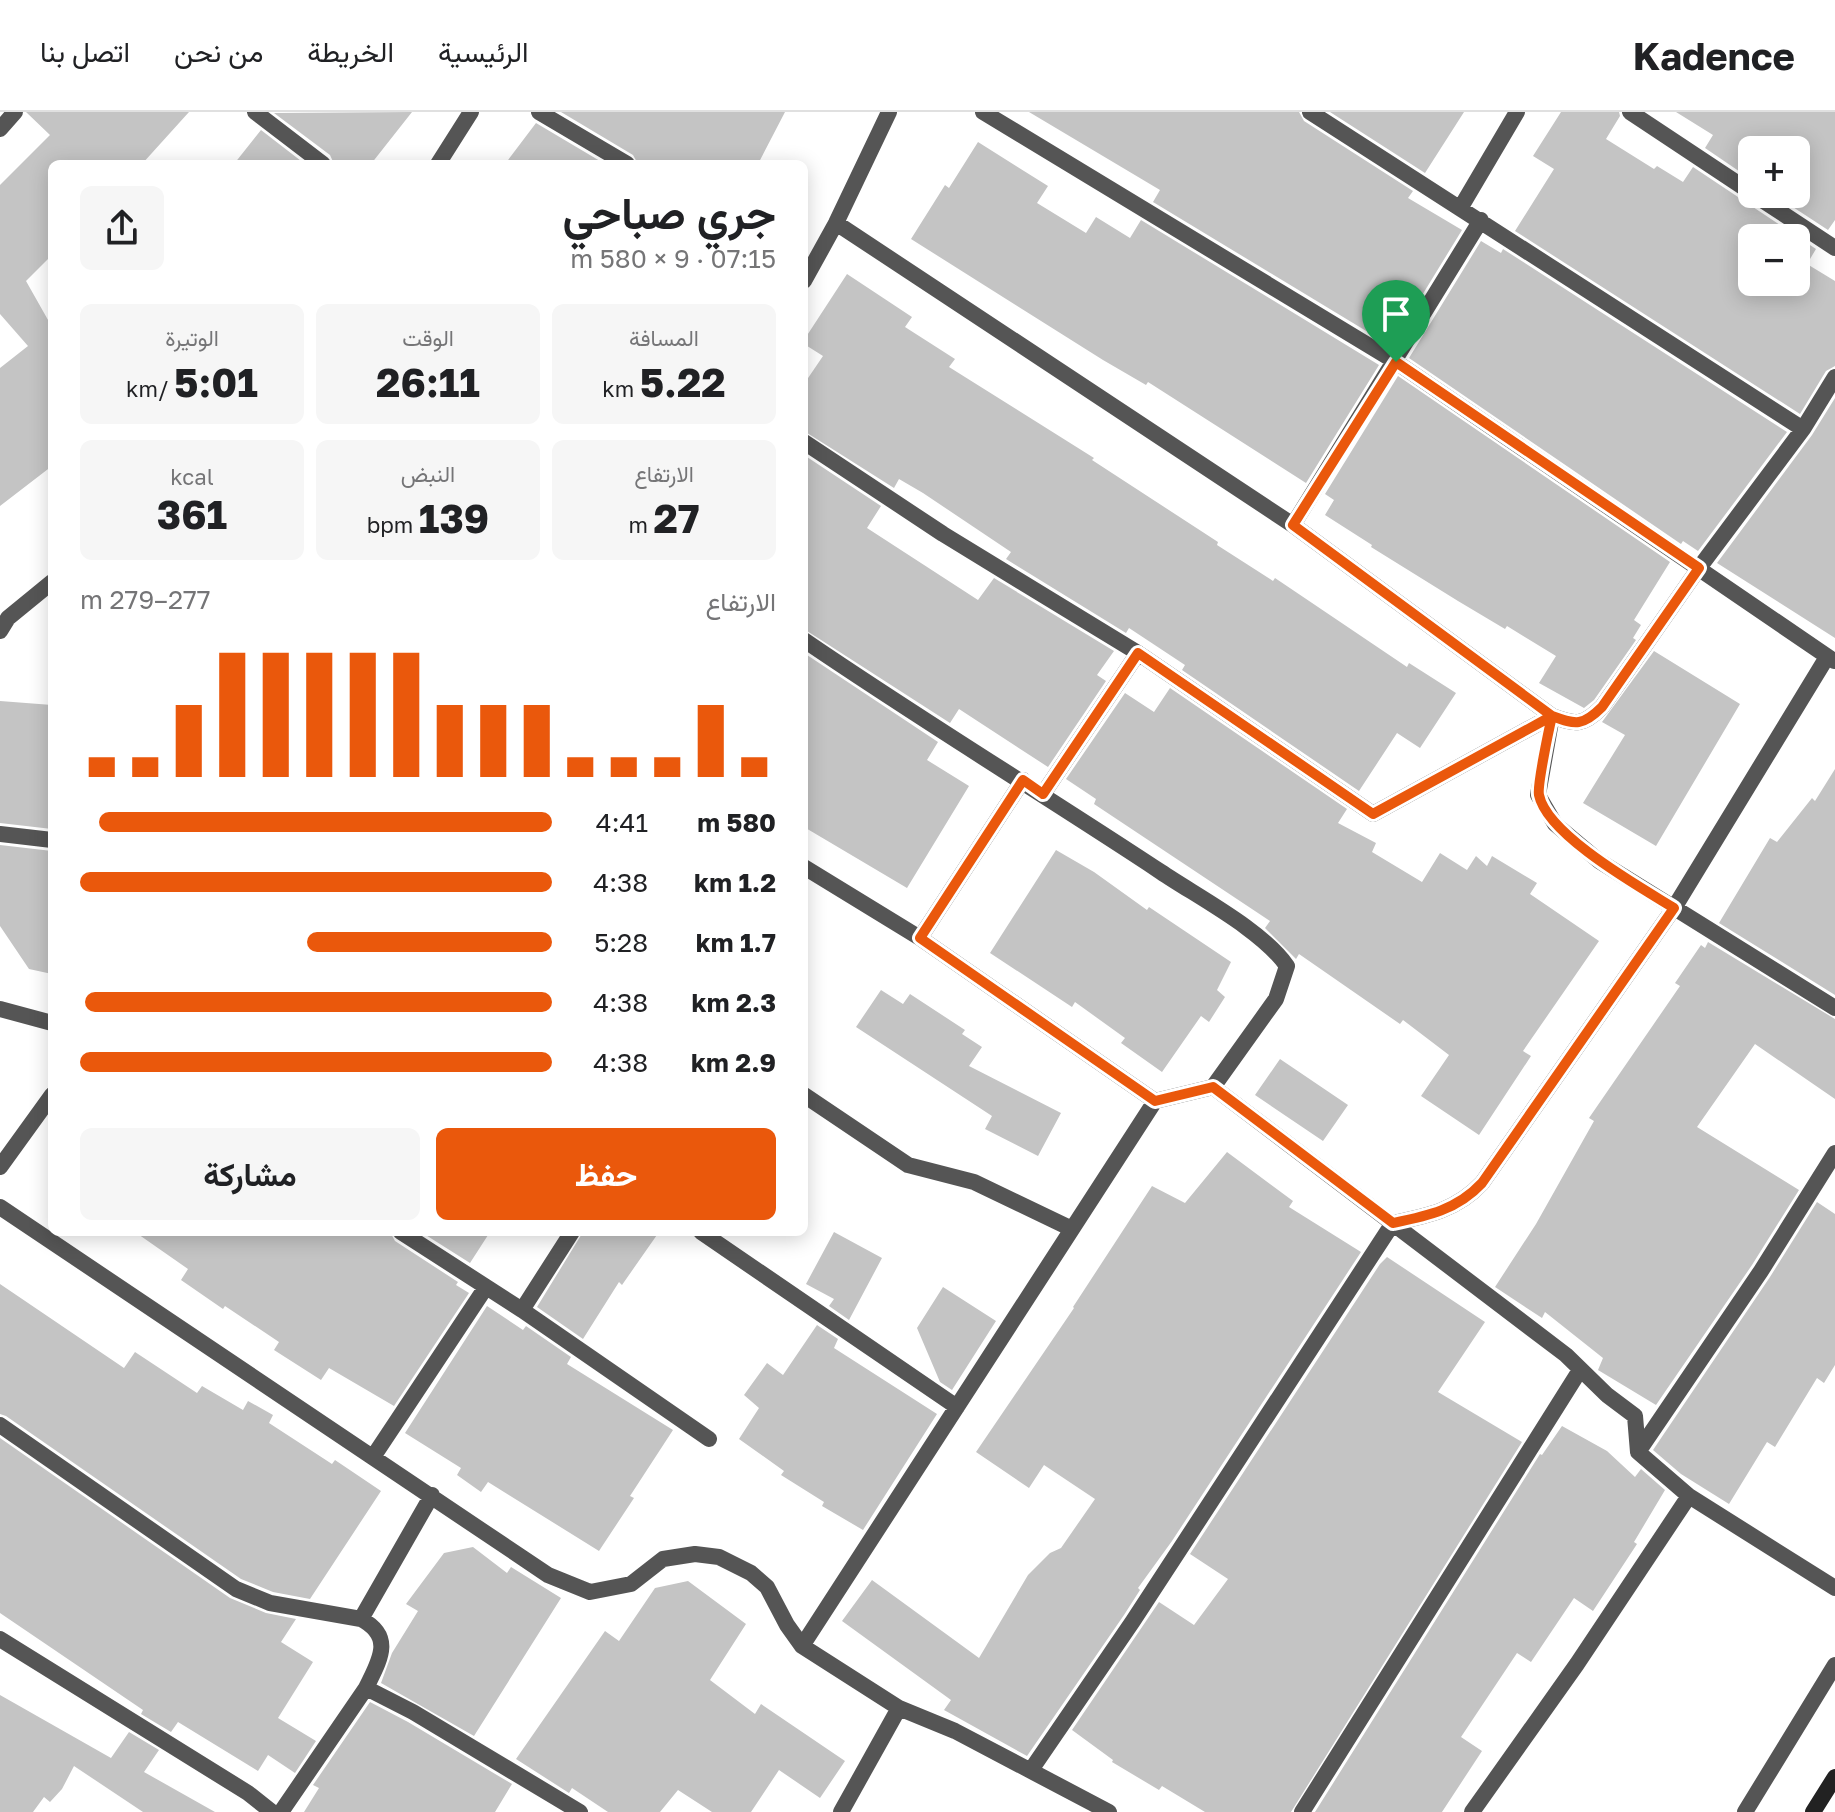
<!DOCTYPE html>
<html lang="ar">
<meta charset="utf-8">
<style>
:root{--surface:#fff;--page:#f6f6f6;--text:#202124;--muted:#757577;--line:#e0e0e0;--accent:#ea580c}
body{margin:0;font-family:"Golos Text",Vazirmatn,sans-serif;background:var(--page);color:var(--text);direction:rtl;height:100vh;display:flex;flex-direction:column;font-size:30px;white-space:nowrap}
*{box-sizing:border-box;margin:0}
p{font-size:26px;color:var(--muted)}
.icon{flex:none;width:44px;height:44px;fill:none;stroke:currentColor;stroke-width:2;stroke-linecap:round;stroke-linejoin:round}
.map{position:relative;flex:1;overflow:hidden;direction:ltr}
.sheet{position:absolute;left:48px;top:48px;width:760px;height:1076px;display:flex;flex-direction:column;background:var(--surface);border-radius:12px;box-shadow:0 4px 20px #0003;direction:rtl}
.sheet>*{flex:none}
.controls{position:absolute;left:1738px;top:24px;display:grid;gap:16px}
.controls a{display:grid;place-items:center;width:72px;height:72px;border-radius:12px;background:var(--surface);box-shadow:0 4px 20px #0003;font-size:40px}
.pin{position:absolute;display:grid;place-items:center;width:68px;height:68px;color:#fff;margin:-82px -34px;border-radius:50% 50% 50% 0;rotate:-45deg;box-shadow:0 0 8px #0007}
.pin .icon{rotate:45deg}
.round{display:grid;place-items:center;flex:none;width:84px;height:84px;border-radius:12px;background:var(--page)}
.summary{display:flex;align-items:center;justify-content:space-between;height:136px;padding:0 32px}
h1{font-size:44px;font-weight:700;line-height:60px}
.metrics{display:grid;grid-template-columns:repeat(3,1fr);gap:12px;height:136px;padding:8px 32px}
.metrics div{display:grid;align-content:center;border-radius:12px;background:var(--page);text-align:center}
.metrics b{font-size:40px;font-weight:700}
.metrics small{font-size:22px;font-weight:400}
.metrics p{font-size:22px}
.chart{height:224px;padding:16px 32px}
.chart p{display:flex;justify-content:space-between}
.chart svg{width:100%;height:144px;margin-top:8px;stroke:var(--accent);stroke-width:6}
.cta{display:flex;gap:16px;margin-top:auto;padding:16px 32px}
.cta a{flex:1;height:92px;border-radius:12px;background:var(--accent);color:#fff;font-size:32px;font-weight:700;line-height:92px;text-align:center}
.cta a+a{background:var(--page);color:var(--text)}
ul{padding:0 32px;list-style:none;font-size:26px}
li{display:grid;grid-template-columns:128px 96px 1fr;align-items:center;height:60px}
li i{height:20px;border-radius:10px;background:var(--accent)}
header{display:flex;align-items:center;gap:48px;box-sizing:border-box;height:112px;padding:0 40px;background:var(--surface);border-bottom:2px solid var(--line)}
header strong{font-size:38px}
nav{display:flex;gap:44px;margin-inline-start:auto;font-size:28px}
.map>svg:first-child{display:block}
.building{fill:#c4c4c4;fill-rule:evenodd}
.lines{fill:none;stroke-linecap:round;stroke-linejoin:round}
.street{stroke:#555;stroke-width:16}
.secondary{stroke:#222;stroke-width:16}
.route-casing{stroke:#fff;stroke-width:16}
.route{stroke:#ea580c;stroke-width:10}
</style>
<header>
<strong>Kadence</strong>
<nav><a>الرئيسية</a><a>الخريطة</a><a>من نحن</a><a>اتصل بنا</a></nav>
</header>
<div class="map">
<svg width="1835" height="1700" viewBox="0 0 1835 1700">
<rect width="100%" height="100%" fill="#fff"/>
<path class="building" d="M26,0H189L142,52H52V143L26,169L52,215V354L0,394V256L28,234L0,202V73L50,23Z
M412,0L371,52H334L330,43L274,1Z
M561,0H785L758,52H638L633,43Z
M1029,0H1299L1304,9L1413,79L1408,86L1462,118L1391,234L1153,90L1160,78Z
M1330,0H1464L1425,61Z
M1561,0H1619L1620,4L1606,27L1654,57L1657,54L1683,70L1693,55L1816,137L1807,152L1835,169V254L1826,259L1800,302L1515,119L1554,57L1533,44ZM1752,126H1796V170H1752Z
M1676,0H1835V108L1828,118L1773,82H1796V38H1752V68L1705,36L1713,23Z
M536,11L605,52H505Z
M261,18L305,52H234Z
M978,30L1048,74L1037,91L1086,121L1096,105L1130,126L1141,108L1379,253L1306,371L1148,270L1146,273L1103,248L911,127L945,73L949,76Z
M1481,129L1501,141L1503,137L1787,320L1698,439L1683,429L1681,432L1409,246Z
M847,162L912,205L905,215L955,247L949,255L1094,346L1092,348L1218,430L1217,433L1273,469L1275,466L1407,555L1409,551L1456,581L1420,636L1397,621L1359,679L1182,558L1185,553L1129,516L1126,521L1006,447L1011,440L923,381L899,367L894,376L804,319V272L823,244L804,232V228Z
M1398,264L1670,450L1634,508L1641,513L1633,526L1636,528L1594,588L1584,596L1539,571L1556,544L1507,514L1505,517L1458,489L1371,435L1372,433L1325,403L1334,388L1325,382Z
M1835,286V526L1717,451L1812,323Z
M804,343L881,394L867,416L978,488L994,466L1114,539L1097,563L1106,569L1048,655L959,597L950,611L804,517Z
M1654,539L1740,592L1656,734L1583,691L1625,623L1602,610Z
M804,541L938,630L927,648L969,674L907,776L804,715Z
M1170,576L1347,697L1338,711L1376,731L1372,740L1422,770L1440,741L1467,758L1476,744L1487,754L1492,744L1537,771L1530,782L1599,829L1523,939L1531,944L1479,1023L1421,984L1449,943L1403,908L1400,912L1299,842L1296,847L1265,816L1270,809L1094,692L1096,687L1066,667L1125,581L1154,600Z
M0,589L52,593V717L0,711Z
M1835,657V883L1719,811L1770,726L1777,730L1812,686L1815,689Z
M0,733L52,739V862L29,857L0,814Z
M1056,738L1094,760L1147,798L1149,795L1231,850L1217,878L1225,885L1209,910L1201,904L1162,960L1121,931L1125,926L1075,890L1072,895L990,841Z
M1708,830L1835,907V987L1755,932L1697,1015L1799,1078L1752,1153L1656,1293L1598,1258L1603,1246L1545,1200L1542,1206L1495,1175L1536,1112L1594,1009L1589,1006L1680,874L1675,871L1701,833L1705,836Z
M881,878L903,892L910,882L965,918L962,922L982,935L969,954L1061,1001L1038,1044L985,1017L992,1004L856,915Z
M1280,947L1348,993L1323,1029L1255,983Z
M1227,1040L1293,1089L1289,1095L1361,1140L1172,1429L1138,1476L1140,1478L1124,1503L1027,1644L944,1598L951,1588L842,1509L872,1468L979,1546L1028,1463L1050,1441L1061,1436L1095,1387L1044,1353L1029,1376L976,1340L1074,1196L1073,1195L1152,1074L1185,1091Z
M1817,1090L1835,1102V1253L1824,1271L1817,1266L1775,1335L1767,1330L1729,1392L1681,1362L1653,1338L1770,1165Z
M135,1120H390L395,1129L458,1170L456,1173L469,1181L394,1294L329,1256L321,1268L274,1238L279,1230L225,1194L223,1197L181,1168L188,1157Z
M421,1120H490L470,1151Z
M583,1120H659L622,1173L619,1170L583,1227L537,1195Z
M834,1120L882,1146L849,1208L829,1194L834,1187L806,1172Z
M1387,1145L1485,1210L1438,1280L1522,1330L1291,1700H1205L1162,1674L1159,1678L1112,1650L1113,1648L1072,1618L1159,1490L1194,1513L1228,1467L1190,1442L1380,1152Z
M0,1172L124,1256L135,1240L197,1281L202,1274L243,1298L248,1289L273,1303L269,1311L332,1352L335,1348L381,1379L310,1487L273,1480L241,1467L6,1304L0,1302Z
M943,1175L996,1209L952,1278L940,1270L917,1216Z
M487,1194L523,1218L526,1214L571,1245L567,1252L673,1318L630,1384L634,1386L599,1439L488,1370L481,1380L457,1363L461,1356L405,1321Z
M817,1213L838,1227L834,1236L937,1302L863,1418L822,1394L824,1390L781,1363L784,1359L739,1327L759,1296L744,1283L767,1251L783,1263Z
M1562,1314L1607,1339L1635,1365L1641,1357L1665,1378L1634,1430L1637,1432L1593,1499L1574,1486L1531,1550L1517,1541L1461,1625L1482,1639L1442,1700H1315L1540,1342L1542,1343Z
M0,1326L230,1486L266,1501L296,1507L281,1530L313,1550L278,1606L316,1629L295,1661L268,1643L258,1659L178,1610L171,1620L141,1602L143,1598L0,1501Z
M473,1435L507,1461L511,1455L561,1486L474,1624L381,1571L392,1541L418,1499L406,1492L444,1441Z
M688,1469L746,1512L710,1568L755,1602L761,1592L845,1649L820,1686L779,1658L751,1700H712L678,1678L660,1700H608L572,1676L569,1681L516,1647L605,1519L619,1529L655,1476Z
M0,1583L111,1646L129,1620L159,1638L144,1660L215,1700H143L74,1654L62,1677L50,1690L44,1685L33,1700H0Z
M370,1590L408,1610L512,1672L495,1700H304L319,1676L313,1673Z"/>
<g class="lines">
<path class="street" d="M255,0L323,52
M539,0L627,52
M983,0L1396,250L1834,549
M1310,0L1803,317
M1630,0L1752,81
M0,17L15,0
M438,52L471,0
M1753,82L1835,136
M1461,95L1517,0
M836,111L1293,413L1552,604C1576,613 1583,614 1602,595L1699,456L1803,317L1835,265
M804,169L836,111L889,0
M804,330L943,422L1138,541L1373,702L1552,604
M1293,413L1481,108
M0,519L8,506L52,470
M1552,604L1538,683L1555,712L1599,749L1835,896
M1043,682L1138,541
M0,722L52,728
M804,755L920,826L1155,989
M920,826L1023,668
M0,897L52,911
M1213,975L1566,1243L1607,1283L1635,1304L1638,1340L1689,1384
M804,983L908,1053L974,1070L1072,1117
M0,1055L52,983
M0,1095L548,1463L590,1480L631,1472L663,1447L695,1442L719,1445L751,1461L767,1475L787,1513L802,1534L899,1596
M401,1120L522,1198L709,1327
M701,1120L957,1295
M522,1198L572,1120
M0,1313L236,1477L270,1491L361,1507C395,1525 379,1549 366,1576L413,1600L580,1700
M1638,1340L1761,1159L1835,1041
M373,1345L486,1175
M361,1507L432,1383
M0,1527L248,1681L272,1700
M802,1534L1155,989L1213,975L1276,887L1287,854C1262,818 1198,785 1161,760C1043,682 921,608 804,528
M1031,1658L1133,1509L1393,1111C1427,1104 1457,1098 1482,1071L1674,796L1827,545
M281,1700L366,1576
M841,1700L899,1596L955,1619L1109,1700
M1302,1700L1580,1258
M1472,1700L1577,1552L1689,1384L1835,1476
M1745,1700L1835,1553"/>
<path class="secondary" d="M1813,1700L1835,1665"/>
</g>
<g class="lines">
<g class="route-casing">
<path id="route" d="M1396,250L1293,413L1552,604L1373,702L1138,541L1043,682L1023,668L920,826L1155,989L1213,975L1393,1111C1427,1104 1457,1098 1482,1071L1674,796C1640,775 1547,723 1539,683C1537,674 1549,617 1552,604C1576,613 1583,614 1602,595L1699,456L1396,250"/>
</g>
<use href="#route" class="route"/>
</g>
</svg>
<div class="controls">
<a>+</a>
<a>−</a>
</div>
<div class="pin" style="left:1396px;top:250px;background:#1e9e55"><svg class="icon" aria-label="arrive" viewBox="0 0 24 24"><path d="M6 21V4h12l-3 4 3 4H6"/></svg></div>
<section class="sheet">
<div class="summary"><div><h1>جري صباحي</h1><p>07:15 · 9 × 580 m</p></div><a class="round"><svg class="icon" aria-label="share" viewBox="0 0 24 24"><path d="M12 15V3M7 8l5-5 5 5M5 13v7h14v-7"/></svg></a></div>
<div class="metrics">
<div><p>المسافة</p><b>5.22<small> km</small></b></div>
<div><p>الوقت</p><b>26:11</b></div>
<div><p>الوتيرة</p><b>5:01<small> /km</small></b></div>
</div>
<div class="metrics">
<div><p>الارتفاع</p><b>27<small> m</small></b></div>
<div><p>النبض</p><b>139<small> bpm</small></b></div>
<div><p>kcal</p><b>361</b></div>
</div>
<div class="chart"><p><span>الارتفاع</span>277–279 m</p>
<svg viewBox="0 0 160 44" preserveAspectRatio="none"><path d="M5 44V38M15 44V38M25 44V22M35 44V6M45 44V6M55 44V6M65 44V6M75 44V6M85 44V22M95 44V22M105 44V22M115 44V38M125 44V38M135 44V38M145 44V22M155 44V38"/></svg>
</div>
<ul>
<li><b>580 m</b>4:41<i style="width:96%"></i></li>
<li><b>1.2 km</b>4:38<i style="width:100%"></i></li>
<li><b>1.7 km</b>5:28<i style="width:52%"></i></li>
<li><b>2.3 km</b>4:38<i style="width:99%"></i></li>
<li><b>2.9 km</b>4:38<i style="width:100%"></i></li>
</ul>
<div class="cta"><a>حفظ</a><a>مشاركة</a></div>
</section>
</div>
